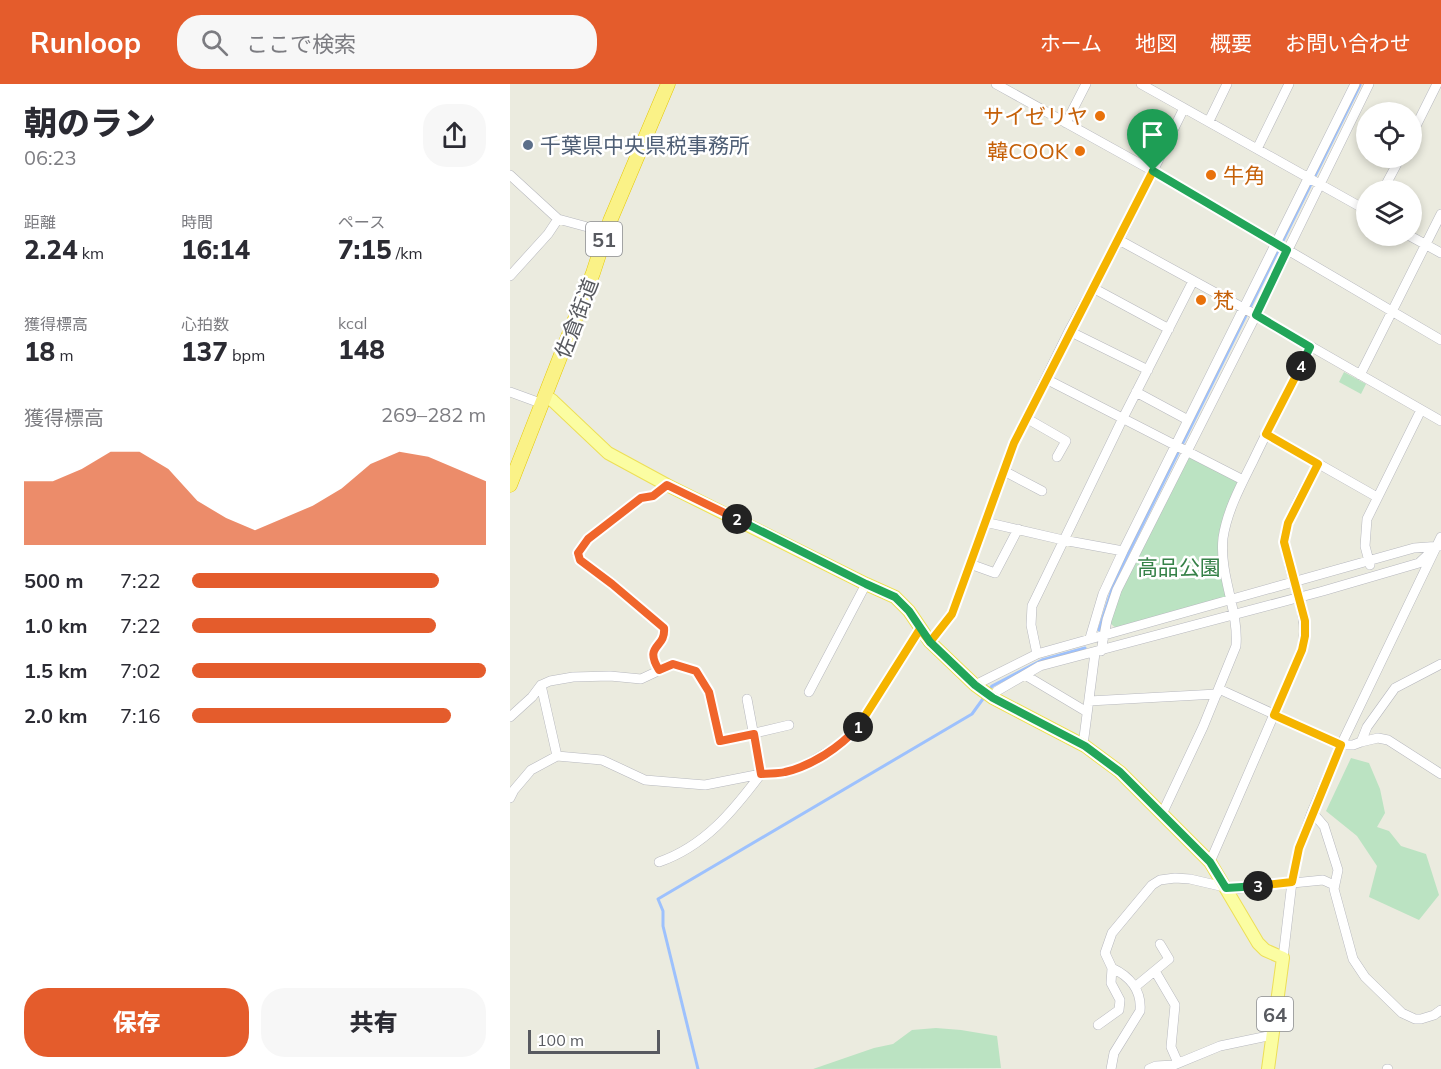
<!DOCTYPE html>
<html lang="ja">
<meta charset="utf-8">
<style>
:root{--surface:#fff;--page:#f7f7f7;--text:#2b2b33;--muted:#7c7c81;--accent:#e45c2c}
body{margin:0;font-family:Mulish,"Noto Sans JP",sans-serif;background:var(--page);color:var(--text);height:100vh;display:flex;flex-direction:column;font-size:22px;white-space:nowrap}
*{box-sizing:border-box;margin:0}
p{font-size:20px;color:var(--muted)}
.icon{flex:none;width:33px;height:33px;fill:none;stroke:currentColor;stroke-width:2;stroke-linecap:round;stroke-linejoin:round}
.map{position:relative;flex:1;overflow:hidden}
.side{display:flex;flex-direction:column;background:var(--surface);width:510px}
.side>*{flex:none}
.tools{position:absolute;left:846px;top:18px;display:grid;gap:12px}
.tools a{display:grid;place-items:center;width:66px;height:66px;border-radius:50%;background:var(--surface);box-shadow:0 3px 9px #0003;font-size:30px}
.scale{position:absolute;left:18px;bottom:15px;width:132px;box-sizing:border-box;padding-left:6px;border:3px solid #585a60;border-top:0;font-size:16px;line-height:21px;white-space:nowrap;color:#585a60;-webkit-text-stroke:4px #fff;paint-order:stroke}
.pin{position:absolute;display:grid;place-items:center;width:51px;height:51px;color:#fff;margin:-62px -26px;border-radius:50% 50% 50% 0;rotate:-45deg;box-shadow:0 0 6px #0007}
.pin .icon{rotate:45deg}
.km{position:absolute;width:30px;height:30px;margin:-15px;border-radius:50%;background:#222;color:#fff;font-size:16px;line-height:30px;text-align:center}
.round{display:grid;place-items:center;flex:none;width:63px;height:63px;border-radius:24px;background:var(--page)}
.summary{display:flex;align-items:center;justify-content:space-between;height:102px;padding:0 24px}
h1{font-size:33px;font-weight:800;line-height:45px}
.stats{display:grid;grid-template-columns:repeat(3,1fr);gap:9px;height:102px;padding:6px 24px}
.stats div{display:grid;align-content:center}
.stats b{font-size:26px;font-weight:800}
.stats small{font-size:16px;font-weight:400}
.stats p{font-size:16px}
.chart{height:168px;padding:12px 24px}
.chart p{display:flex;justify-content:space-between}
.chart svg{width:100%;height:108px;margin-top:6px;fill:var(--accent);opacity:.7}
.action{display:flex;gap:12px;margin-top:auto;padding:12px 24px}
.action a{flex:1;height:69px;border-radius:24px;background:var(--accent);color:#fff;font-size:24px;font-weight:800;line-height:69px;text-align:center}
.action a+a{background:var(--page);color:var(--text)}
ul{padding:0 24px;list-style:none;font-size:20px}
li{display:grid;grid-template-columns:96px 72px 1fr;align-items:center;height:45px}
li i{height:15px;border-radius:8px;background:var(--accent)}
header{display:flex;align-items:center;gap:36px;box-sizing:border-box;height:84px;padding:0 30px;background:var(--accent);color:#fff}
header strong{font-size:28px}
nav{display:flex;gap:33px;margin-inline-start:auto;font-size:21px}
.search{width:420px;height:54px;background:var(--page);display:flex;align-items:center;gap:15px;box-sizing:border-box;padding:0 21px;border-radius:24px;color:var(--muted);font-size:22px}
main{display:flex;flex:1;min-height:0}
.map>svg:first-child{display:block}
.green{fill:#bbe3c2}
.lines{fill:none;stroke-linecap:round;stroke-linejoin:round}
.stream{stroke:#9dc1fd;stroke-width:3}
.minor-casing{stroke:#b7b8be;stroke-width:10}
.major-casing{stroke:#eddf56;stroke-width:14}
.highway-casing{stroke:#e5c805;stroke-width:15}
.minor{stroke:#fff;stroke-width:9}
.major{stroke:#fbfda2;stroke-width:12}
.highway{stroke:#faf287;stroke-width:14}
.split-1-casing{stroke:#fff;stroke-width:12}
.split-2-casing{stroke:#fff;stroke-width:12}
.split-3-casing{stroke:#fff;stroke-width:12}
.split-4-casing{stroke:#fff;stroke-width:12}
.split-5-casing{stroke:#fff;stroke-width:12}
.split-1{stroke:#f5b400;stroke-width:8}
.split-2{stroke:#f0652b;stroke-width:8}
.split-3{stroke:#22a559;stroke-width:8}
.split-4{stroke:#f5b400;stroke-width:8}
.split-5{stroke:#22a559;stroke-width:8}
.food-dot{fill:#e8710a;stroke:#fff;stroke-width:2}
.service-dot{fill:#5c6f8a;stroke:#fff;stroke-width:2}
.labels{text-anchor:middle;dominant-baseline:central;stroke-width:5;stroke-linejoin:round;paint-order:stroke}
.shield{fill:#fff;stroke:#8a8c90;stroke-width:1.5}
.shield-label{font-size:20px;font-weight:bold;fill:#585a60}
.food-label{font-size:21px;fill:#c56008;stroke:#fff;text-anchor:end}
.service-label{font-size:21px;fill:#4e5e75;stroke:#fff;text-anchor:start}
.street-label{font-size:21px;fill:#585a60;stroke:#fff}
.park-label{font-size:21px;fill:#358147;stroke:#fff}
</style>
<header>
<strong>Runloop</strong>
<div class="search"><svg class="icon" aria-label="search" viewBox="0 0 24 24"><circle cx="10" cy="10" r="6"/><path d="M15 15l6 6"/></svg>ここで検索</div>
<nav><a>ホーム</a><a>地図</a><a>概要</a><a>お問い合わせ</a></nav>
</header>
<main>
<section class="side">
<div class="summary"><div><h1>朝のラン</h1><p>06:23</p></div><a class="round"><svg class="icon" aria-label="share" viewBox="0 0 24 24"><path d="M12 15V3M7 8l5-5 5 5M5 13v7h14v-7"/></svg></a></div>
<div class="stats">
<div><p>距離</p><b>2.24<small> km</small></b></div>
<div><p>時間</p><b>16:14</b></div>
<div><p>ペース</p><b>7:15<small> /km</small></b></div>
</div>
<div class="stats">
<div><p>獲得標高</p><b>18<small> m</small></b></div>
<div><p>心拍数</p><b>137<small> bpm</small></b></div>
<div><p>kcal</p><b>148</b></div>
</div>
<div class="chart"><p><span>獲得標高</span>269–282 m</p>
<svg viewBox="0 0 160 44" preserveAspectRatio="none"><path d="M0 44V18L10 18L20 13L30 6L40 6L50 13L60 26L70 33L80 38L90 33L100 28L110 21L120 11L130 6L140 8L150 13L160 18V44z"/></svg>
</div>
<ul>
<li><b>500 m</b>7:22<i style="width:84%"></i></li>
<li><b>1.0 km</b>7:22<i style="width:83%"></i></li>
<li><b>1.5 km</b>7:02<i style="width:100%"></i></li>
<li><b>2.0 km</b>7:16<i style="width:88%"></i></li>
</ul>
<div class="action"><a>保存</a><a>共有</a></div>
</section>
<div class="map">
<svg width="931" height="985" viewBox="0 0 931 985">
<rect width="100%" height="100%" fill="#ebebdf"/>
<path class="green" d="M834,288L856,300L851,310L829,298Z
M678,372L728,398L714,432L717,514L607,545L600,539L610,508Z
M841,674L859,679L870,705L875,729L867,743L879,747L891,762L916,770L929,811L909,836L859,813L867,782L847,752L816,727Z
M426,944L451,946L487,952L491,984L303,985L364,964L383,960L402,946Z"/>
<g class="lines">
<path class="stream" d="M589,546L605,496L850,1L848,0
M479,606L482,602L532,576L575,564
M188,985L153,842V827L148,815L462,630L475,612"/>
<g class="minor-casing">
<path id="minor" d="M486,0L643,87L931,256
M631,0L856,126
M699,37L717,0
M556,39L576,0
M902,50L927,0
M747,65L779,0
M0,91L48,135L96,148
M873,106L890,74
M900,152L931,169
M609,156L746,231L931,337
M0,192L38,150L48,135
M583,204L659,245
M559,247L638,286
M850,291L931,130
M536,295L733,396
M0,308L33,320
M626,308L678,336
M516,334L556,357L547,373
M756,350L867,413
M494,387L532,407
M475,438L553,456L613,467
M460,480L485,489L508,445
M860,481L855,462L857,435L911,326
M580,554L593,510L613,467L845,0
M420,558L442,530L504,359L559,247L609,156L674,24
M591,567L597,536L607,506L746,231L859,0
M527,570L521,541L522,522L613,334L683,197
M149,586C133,560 156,565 154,544L102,499L70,476L67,469L78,455L131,414L143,412L157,401
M515,591L577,628
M31,601L47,672
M465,601L527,570L904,464L931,462
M709,605L831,661H843L851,658L857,643L885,604L931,580
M299,608L356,500
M483,614L487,607L530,582L813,507L909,479L926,463
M579,617L707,610
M0,633L22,613L31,601L40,597L63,593L100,592L131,595L163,580L186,587L199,608L210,657L279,641
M851,658L868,654L878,656L931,690
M573,661L585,569
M0,714L4,706L21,686L47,672L92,676L135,696L195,701L251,690L273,689L294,682L329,661L347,644L410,545
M802,728L814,742L828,786L824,805L843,875L855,893L892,929L905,935H911L924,931L931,926
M652,730L693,643L726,562C729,526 709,491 713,454C717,427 731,401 743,377C761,339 781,301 800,263
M149,778C195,762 223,727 251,690L237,615
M700,778L792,566C799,534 786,510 779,480C778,472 774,464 775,457C776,433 797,401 808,380
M773,874L782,798L789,764L802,728L831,661L931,453
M645,887L665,921L661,963L668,979
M625,903L659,875L650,860
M588,941L609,926L610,916L601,899L602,884
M601,985L604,969L630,927C632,906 619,892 602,884L595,869L602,849L642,801L650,796L665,794L680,795L723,805L813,796L824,801
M639,985L646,982L664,981L710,962L763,951
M877,985H878"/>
</g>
<g class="major-casing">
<path id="major" d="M36,312L43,317L98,369L157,401L356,500L385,513L399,527L420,558L465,601L483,614L575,662L610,688L700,778L748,859L755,866L773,874L758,985"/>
</g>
<g class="highway-casing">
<path id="highway" d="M0,401L83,189L100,137L158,0"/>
</g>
<use href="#minor" class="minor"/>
<use href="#major" class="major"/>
<use href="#highway" class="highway"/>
</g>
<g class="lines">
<g class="split-1-casing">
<path id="split-1" d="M348,643L410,545L420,558L442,530L504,359L643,87"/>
</g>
<g class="split-2-casing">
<path id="split-2" d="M227,435L157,401L143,412L131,414L78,455L68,469L70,476L102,500L154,544C156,565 133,560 149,586L163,580L186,587L199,608L210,657L244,650L251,690C259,689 268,690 275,688C302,682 330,663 348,643"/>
</g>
<g class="split-3-casing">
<path id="split-3" d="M227,435L356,500L385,513L399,527L420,558L465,601L483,614L575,662L610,688L700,778L716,804L748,802"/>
</g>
<g class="split-4-casing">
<path id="split-4" d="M748,802L782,798L789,764L831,661L764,631L792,566L795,552V537L774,458L778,439L808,380L756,350L791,282"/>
</g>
<g class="split-5-casing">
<path id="split-5" d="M643,87L777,166L746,231L800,263L791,282"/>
</g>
<use href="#split-1" class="split-1"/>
<use href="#split-2" class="split-2"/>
<use href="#split-3" class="split-3"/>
<use href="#split-4" class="split-4"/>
<use href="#split-5" class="split-5"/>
</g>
<g class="food-dot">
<circle cx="590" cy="32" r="6"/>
<circle cx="570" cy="67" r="6"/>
<circle cx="701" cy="91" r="6"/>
<circle cx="691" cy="216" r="6"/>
</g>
<circle class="service-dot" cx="18" cy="61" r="6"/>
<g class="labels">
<g class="shield">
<rect x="76" y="138" width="36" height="34" rx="4.5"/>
<rect x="747" y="913" width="36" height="34" rx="4.5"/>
</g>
<g class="shield-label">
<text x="94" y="155">51</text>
<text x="765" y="930">64</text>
</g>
<g class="food-label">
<text x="578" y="32">サイゼリヤ</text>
<text x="558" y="67">韓COOK</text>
<text x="713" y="91" text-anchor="start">牛角</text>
<text x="703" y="216" text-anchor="start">梵</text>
</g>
<g class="service-label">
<text x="30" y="61">千葉県中央県税事務所</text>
</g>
<g class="street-label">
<text transform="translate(66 234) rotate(-69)">佐倉街道</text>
</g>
<g class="park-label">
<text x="669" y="483">高品公園</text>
</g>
</g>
</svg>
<div class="tools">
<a><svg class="icon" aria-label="locate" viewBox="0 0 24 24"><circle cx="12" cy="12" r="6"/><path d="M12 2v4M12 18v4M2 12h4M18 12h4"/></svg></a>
<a><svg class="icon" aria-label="layers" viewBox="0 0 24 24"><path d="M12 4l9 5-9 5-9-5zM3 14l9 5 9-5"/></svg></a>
</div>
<div class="scale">100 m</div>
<div class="pin" style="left:643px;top:87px;background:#1e9e55"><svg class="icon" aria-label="arrive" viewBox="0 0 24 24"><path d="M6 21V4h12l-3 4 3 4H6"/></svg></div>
<b class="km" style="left:348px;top:643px">1</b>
<b class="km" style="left:227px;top:435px">2</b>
<b class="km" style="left:748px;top:802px">3</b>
<b class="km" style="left:791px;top:282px">4</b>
</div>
</main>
